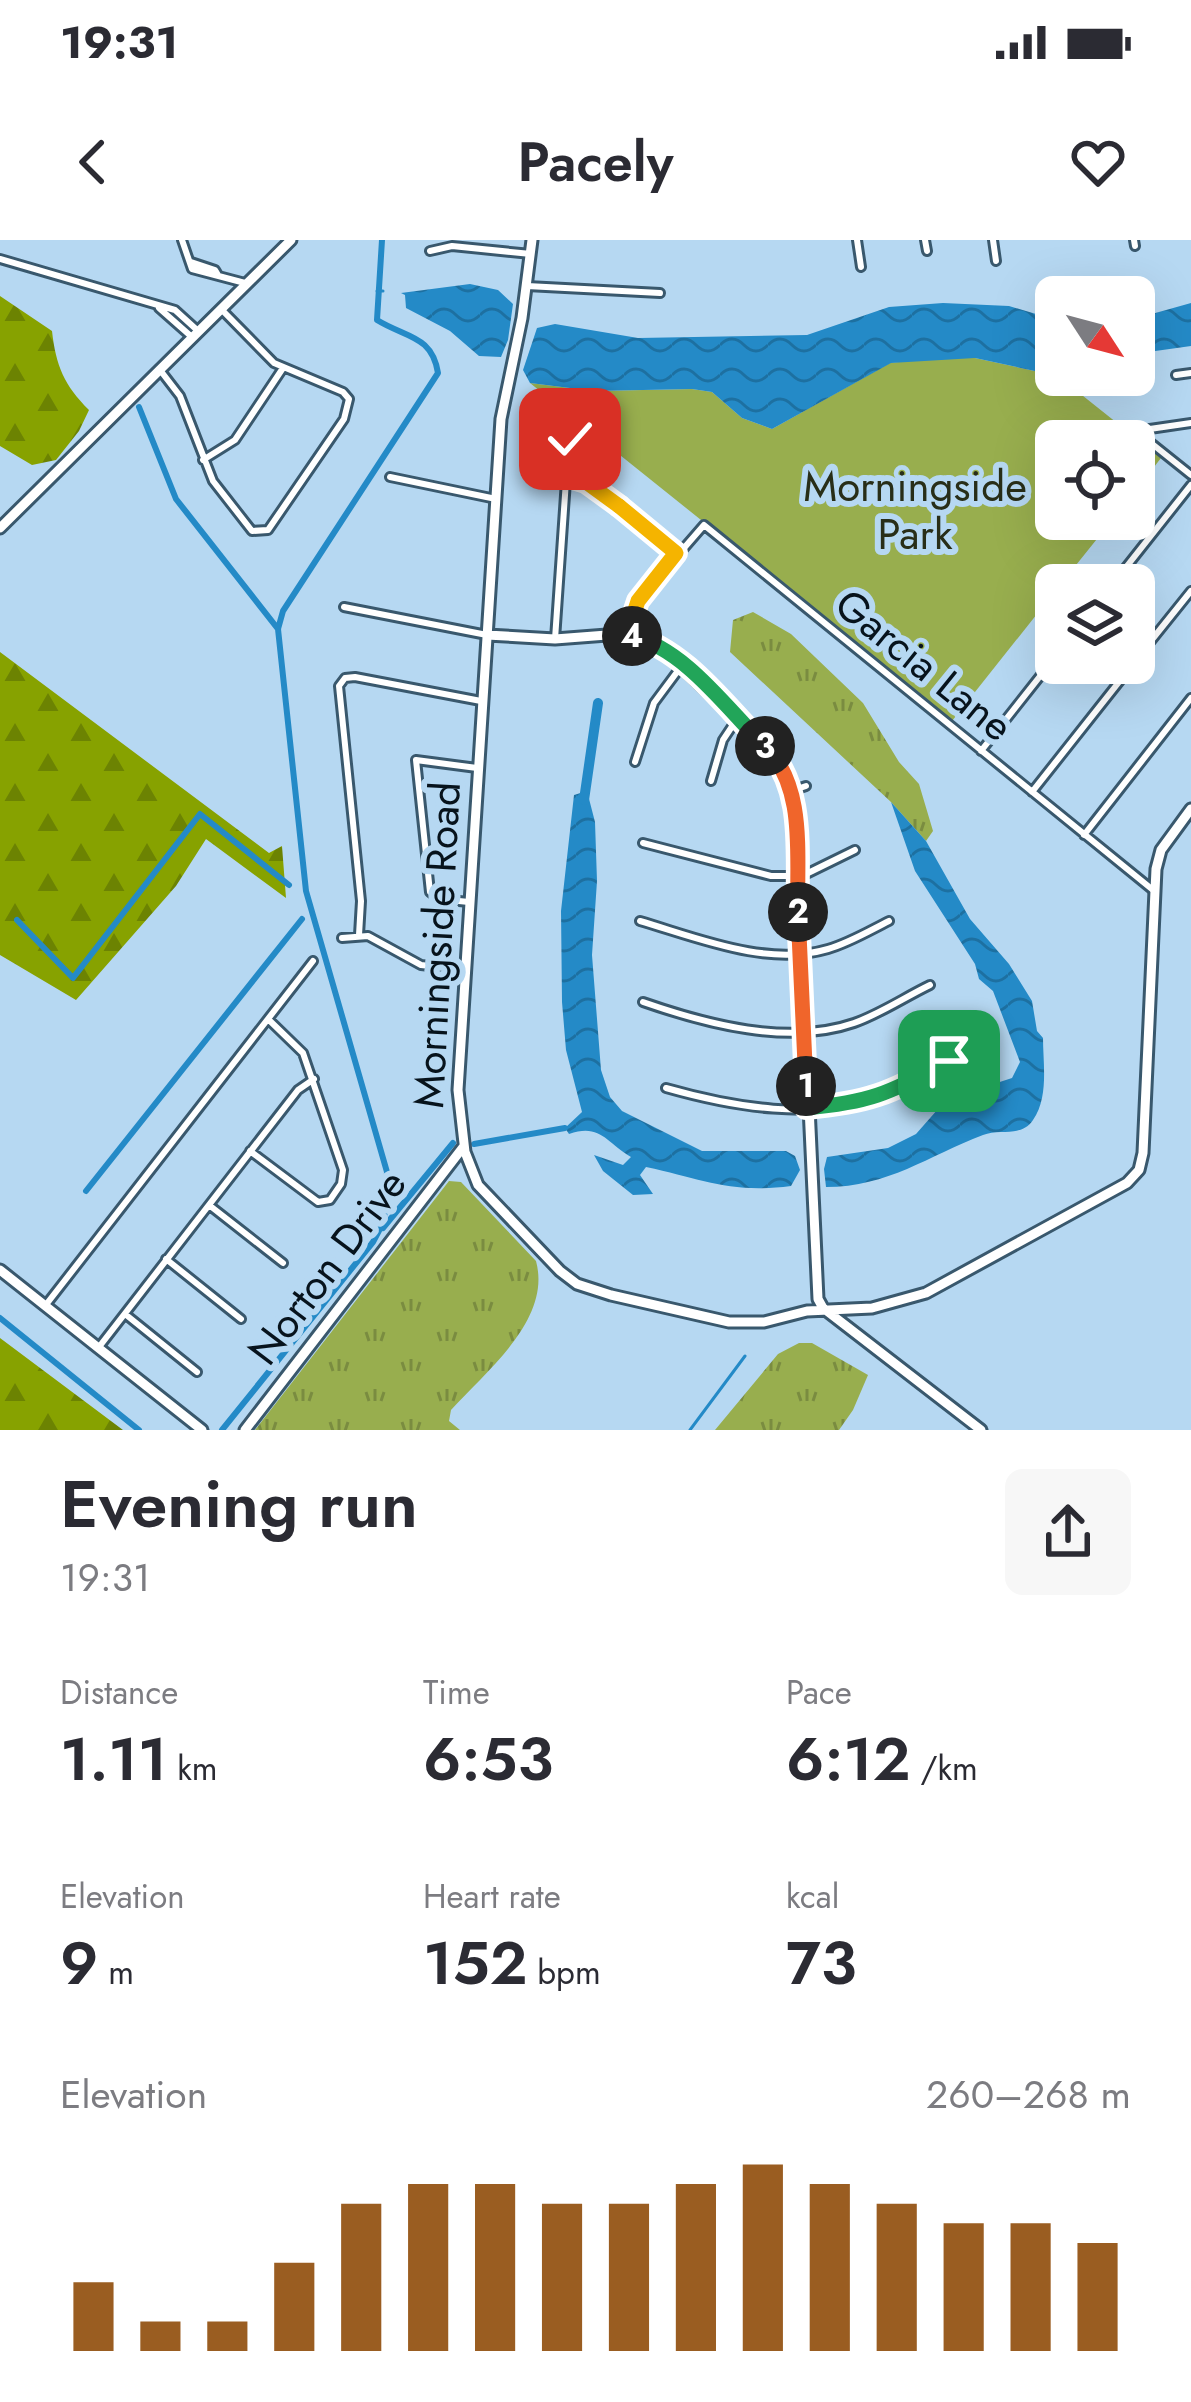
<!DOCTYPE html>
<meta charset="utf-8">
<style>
:root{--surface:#fff;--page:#f7f7f7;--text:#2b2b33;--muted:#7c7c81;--accent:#9a5d21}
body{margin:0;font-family:Jost,sans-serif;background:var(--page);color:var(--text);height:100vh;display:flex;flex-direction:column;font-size:45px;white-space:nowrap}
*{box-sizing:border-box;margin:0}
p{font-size:39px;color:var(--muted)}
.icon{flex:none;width:66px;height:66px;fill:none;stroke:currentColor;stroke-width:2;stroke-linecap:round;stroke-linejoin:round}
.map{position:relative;height:1190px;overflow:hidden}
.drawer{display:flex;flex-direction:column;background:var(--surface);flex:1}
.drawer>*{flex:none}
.needle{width:78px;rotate:126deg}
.tools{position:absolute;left:1035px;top:36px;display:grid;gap:24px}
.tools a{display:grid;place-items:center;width:120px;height:120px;border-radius:18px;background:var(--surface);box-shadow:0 12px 48px #0002;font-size:60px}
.pin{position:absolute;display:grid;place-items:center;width:102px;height:102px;color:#fff;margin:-51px;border-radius:24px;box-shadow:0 6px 18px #0006}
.km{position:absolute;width:60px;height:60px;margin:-30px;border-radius:50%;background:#222;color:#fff;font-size:33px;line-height:60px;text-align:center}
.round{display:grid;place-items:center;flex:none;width:126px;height:126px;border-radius:18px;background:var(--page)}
.headline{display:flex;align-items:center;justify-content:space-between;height:204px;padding:0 60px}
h1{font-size:66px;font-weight:600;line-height:90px}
.figures{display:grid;grid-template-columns:repeat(3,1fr);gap:18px;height:204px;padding:12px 60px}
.figures div{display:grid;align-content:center}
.figures b{font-size:60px;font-weight:600}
.figures small{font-size:33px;font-weight:400}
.figures p{font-size:33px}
.chart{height:336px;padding:24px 60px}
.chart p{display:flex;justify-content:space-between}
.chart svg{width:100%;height:216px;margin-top:12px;stroke:var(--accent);stroke-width:6}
.status{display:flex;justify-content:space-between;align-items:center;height:84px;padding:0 60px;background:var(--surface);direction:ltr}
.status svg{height:33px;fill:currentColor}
header{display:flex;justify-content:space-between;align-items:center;height:156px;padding:0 60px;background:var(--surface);font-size:54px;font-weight:600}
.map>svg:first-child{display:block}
.grass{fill:url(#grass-tufts)}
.forest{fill:url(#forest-firs)}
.green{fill:#98ae4e}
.water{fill:url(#water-waves)}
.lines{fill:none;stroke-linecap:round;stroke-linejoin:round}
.stream{stroke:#248ac7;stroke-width:3}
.canal{stroke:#248ac7;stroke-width:6}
.river{stroke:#248ac7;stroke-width:10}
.street-casing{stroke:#39586d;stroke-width:12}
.secondary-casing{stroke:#39586d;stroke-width:15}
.street{stroke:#fff;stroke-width:6}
.secondary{stroke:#fff;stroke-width:9}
.split-1-casing{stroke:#fff;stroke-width:24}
.split-2-casing{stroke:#fff;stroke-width:24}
.split-3-casing{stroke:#fff;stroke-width:24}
.split-4-casing{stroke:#fff;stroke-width:24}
.split-5-casing{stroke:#fff;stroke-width:24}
.split-6-casing{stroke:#fff;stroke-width:24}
.split-1{stroke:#22a559;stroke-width:15}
.split-2{stroke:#f0652b;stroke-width:15}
.split-3{stroke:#f0652b;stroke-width:15}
.split-4{stroke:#22a559;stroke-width:15}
.split-5{stroke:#f5b400;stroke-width:15}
.split-6{stroke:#f5b400;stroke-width:15}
.labels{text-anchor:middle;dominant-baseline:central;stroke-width:12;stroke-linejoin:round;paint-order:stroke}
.park-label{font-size:42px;fill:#282e18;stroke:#b6d8f2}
.street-label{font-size:42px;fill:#07131c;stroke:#b6d8f2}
</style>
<div class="status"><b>19:31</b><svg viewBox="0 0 49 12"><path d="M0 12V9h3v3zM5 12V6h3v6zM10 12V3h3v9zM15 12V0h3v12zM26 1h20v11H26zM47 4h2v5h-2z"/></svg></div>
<header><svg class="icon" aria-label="back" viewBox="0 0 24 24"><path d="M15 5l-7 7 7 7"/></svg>Pacely<svg class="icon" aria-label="heart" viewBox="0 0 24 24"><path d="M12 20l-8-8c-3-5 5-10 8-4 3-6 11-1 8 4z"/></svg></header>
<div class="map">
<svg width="1191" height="1190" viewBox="0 0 1191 1190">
<defs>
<pattern id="grass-tufts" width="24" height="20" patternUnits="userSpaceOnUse" patternTransform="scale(3)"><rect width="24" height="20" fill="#98ae4e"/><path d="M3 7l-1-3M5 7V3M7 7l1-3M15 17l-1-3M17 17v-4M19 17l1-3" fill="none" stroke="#7a8c40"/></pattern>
<pattern id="forest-firs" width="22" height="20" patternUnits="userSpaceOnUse" patternTransform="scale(3)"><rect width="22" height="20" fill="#87a200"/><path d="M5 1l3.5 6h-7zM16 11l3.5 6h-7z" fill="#6c8302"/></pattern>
<pattern id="water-waves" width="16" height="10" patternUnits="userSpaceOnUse" patternTransform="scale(3)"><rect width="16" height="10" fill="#248ac7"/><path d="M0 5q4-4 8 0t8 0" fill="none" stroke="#1d70a1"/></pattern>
</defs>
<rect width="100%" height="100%" fill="#b6d8f2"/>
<path class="grass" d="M753,372L791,394L863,463L899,522L919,544L933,591L926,601L891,562L730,412L733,380Z
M449,941L461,942L536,1021C552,1080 486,1131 451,1170L449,1181L460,1190H255Z
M799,1103H812L868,1135L853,1170L839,1190H715L778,1114Z"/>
<path class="forest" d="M0,56L52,91C56,126 64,145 89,170L79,191L56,220L32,225L0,206Z
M0,412L269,613L282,606L286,658L206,599L176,646L76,760L0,715Z
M0,1098L123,1190H0Z"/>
<path class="green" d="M934,118H975L1058,136L1161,218L1134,253V201H1056V279H1113L1060,345H1056V350L952,481L530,143L594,151L692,149L712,152L742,178L772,189L890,123Z"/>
<path class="water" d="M470,44L498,50L513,64L508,100L501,117L479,116L450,91L406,68L405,55L401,53Z
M943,63L1009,66L1056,80V135H1062L1058,136L975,118L891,123L772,189L742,178L712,152L692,149L594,151L530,143L523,130L537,88L555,84L638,98L807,95L889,67Z
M1191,63V106L1134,114V79Z
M587,551L595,582L597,641L592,715L601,830L610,857L622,871L702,911H786L795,916L800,930L791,946C730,954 703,939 646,927L640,935L653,954L633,955L603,931L594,915L623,925L631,917C606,902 600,883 569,894L565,888L582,872L566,810L562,762L561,671L574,555Z
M891,562L926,601L970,679L1009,724L1032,761L1037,791L1043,798C1043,824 1049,857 1033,880C1021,898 1000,888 983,895C928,916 888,947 826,947L824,929L827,917L888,908L916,894L938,869L966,853L1012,838L1020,822L993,751L979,739L975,724L915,631Z"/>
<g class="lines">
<path class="stream" d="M377,51H383
M690,1190L745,1116"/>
<path class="canal" d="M139,167L176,259L278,389
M17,680L73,738L200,574L289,645
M474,904L565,888
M86,951L302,679
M383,988L453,903
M0,1078L139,1190
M222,1190L373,1002L384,981L387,932L306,651L278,389L283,371L438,133C432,95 406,98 377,80L382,0"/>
<path class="river" d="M584,560L598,463"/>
<g class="street-casing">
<path id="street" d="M182,0L192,29L245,43
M857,0L861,27
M925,0L927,11
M993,0L996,21
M1134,0L1135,6
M430,11L452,6L531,14
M0,19L175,70L197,90
M191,22L215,30L218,35
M527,46L660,53
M159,68L193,98
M160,130L180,156L213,241L252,291L268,290L344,179L349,159L343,152L274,123L222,70
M1176,135L1191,133
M1136,191L1191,235
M1136,191L1191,183
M203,220L235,200L283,128
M567,236L593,246L676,313
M390,237L496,259
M1112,345L1191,245
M344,367L487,395
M628,395L638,361L704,285L1153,650
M555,399L568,212L576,189
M1134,422L1191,351
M981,511L1056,416
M635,522L654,463L680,428
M711,541L723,500L737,479
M791,551L806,546
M1032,552L1134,423
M1084,595L1191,458
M643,603L771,636H802L855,610
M469,662L439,659L430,652L416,520L477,528
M640,681C698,698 767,727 828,709C849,703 869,691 889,681
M359,695L361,661L339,446L345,438L355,437L481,461
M342,698L368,696L421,725L465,730
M643,762C706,784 788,806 854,783C880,774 905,757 930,745
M666,848C733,867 813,881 881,857C910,847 937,827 965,813
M250,911L318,962L330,960L341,944L343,930L303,813L269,780
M209,965L283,1023
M166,1019L241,1079
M45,1066L313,721
M125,1074L197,1132
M99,1107L298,850L314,839"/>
</g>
<g class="secondary-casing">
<path id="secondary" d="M532,0L522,78L501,179L458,850L465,912L478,945L560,1031L577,1044L611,1055L729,1082H764L807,1071L872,1068L926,1053L1127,943L1139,930L1143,913L1156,629L1161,610L1191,569
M0,288L291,0
M487,395L555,399L620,394L661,407L771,512L789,543L796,589L818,1059L823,1068L981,1190
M0,1030L202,1190
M245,1190L464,906"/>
</g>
<use href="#street" class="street"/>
<use href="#secondary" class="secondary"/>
</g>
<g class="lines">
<g class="split-1-casing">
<path id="split-1" d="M806,846V868C875,862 890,852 949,821"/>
</g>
<g class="split-2-casing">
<path id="split-2" d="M798,672L806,846"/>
</g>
<g class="split-3-casing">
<path id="split-3" d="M765,506C807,548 796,617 798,672"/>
</g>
<g class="split-4-casing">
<path id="split-4" d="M632,396C686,410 726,468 765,506"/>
</g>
<g class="split-5-casing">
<path id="split-5" d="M619,266L676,313L638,361L628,391L632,396"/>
</g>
<g class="split-6-casing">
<path id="split-6" d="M570,199L566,236L586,242L619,266"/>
</g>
<use href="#split-1" class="split-1"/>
<use href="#split-2" class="split-2"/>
<use href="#split-3" class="split-3"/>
<use href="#split-4" class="split-4"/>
<use href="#split-5" class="split-5"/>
<use href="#split-6" class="split-6"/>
</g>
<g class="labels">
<g class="park-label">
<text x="915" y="246">Morningside<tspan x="915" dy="48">Park</tspan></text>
</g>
<g class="street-label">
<text transform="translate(924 425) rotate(39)">Garcia Lane</text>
<text transform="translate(437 705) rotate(-87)">Morningside Road</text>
<text transform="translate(327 1027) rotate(-53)">Norton Drive</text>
</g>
</g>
</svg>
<div class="tools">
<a><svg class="needle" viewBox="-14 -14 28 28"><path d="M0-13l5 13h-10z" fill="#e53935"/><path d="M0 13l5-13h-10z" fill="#7c7c81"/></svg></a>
<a><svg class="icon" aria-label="locate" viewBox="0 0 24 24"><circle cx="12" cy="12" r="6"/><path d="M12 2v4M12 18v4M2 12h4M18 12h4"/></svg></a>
<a><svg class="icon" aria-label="layers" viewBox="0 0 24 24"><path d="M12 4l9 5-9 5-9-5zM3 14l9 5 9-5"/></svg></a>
</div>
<div class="pin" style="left:949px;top:821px;background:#1e9e55"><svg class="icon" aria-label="arrive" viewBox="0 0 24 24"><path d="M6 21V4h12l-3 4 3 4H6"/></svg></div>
<div class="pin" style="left:570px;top:199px;background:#d93025"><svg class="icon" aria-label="check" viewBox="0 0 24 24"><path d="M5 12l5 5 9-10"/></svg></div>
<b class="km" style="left:806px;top:846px">1</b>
<b class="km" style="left:798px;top:672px">2</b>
<b class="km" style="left:765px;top:506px">3</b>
<b class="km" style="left:632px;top:396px">4</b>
</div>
<section class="drawer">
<div class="headline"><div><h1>Evening run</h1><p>19:31</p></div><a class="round"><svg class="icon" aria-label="share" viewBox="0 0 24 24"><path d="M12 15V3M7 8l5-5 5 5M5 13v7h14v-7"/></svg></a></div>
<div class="figures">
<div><p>Distance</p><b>1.11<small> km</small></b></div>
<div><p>Time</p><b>6:53</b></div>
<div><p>Pace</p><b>6:12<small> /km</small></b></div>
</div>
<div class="figures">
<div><p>Elevation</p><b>9<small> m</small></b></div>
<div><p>Heart rate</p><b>152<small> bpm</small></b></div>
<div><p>kcal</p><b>73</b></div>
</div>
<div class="chart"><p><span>Elevation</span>260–268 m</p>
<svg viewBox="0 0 160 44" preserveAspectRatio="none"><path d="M5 44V30M15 44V38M25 44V38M35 44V26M45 44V14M55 44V10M65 44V10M75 44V14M85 44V14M95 44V10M105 44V6M115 44V10M125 44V14M135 44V18M145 44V18M155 44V22"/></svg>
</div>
</section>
